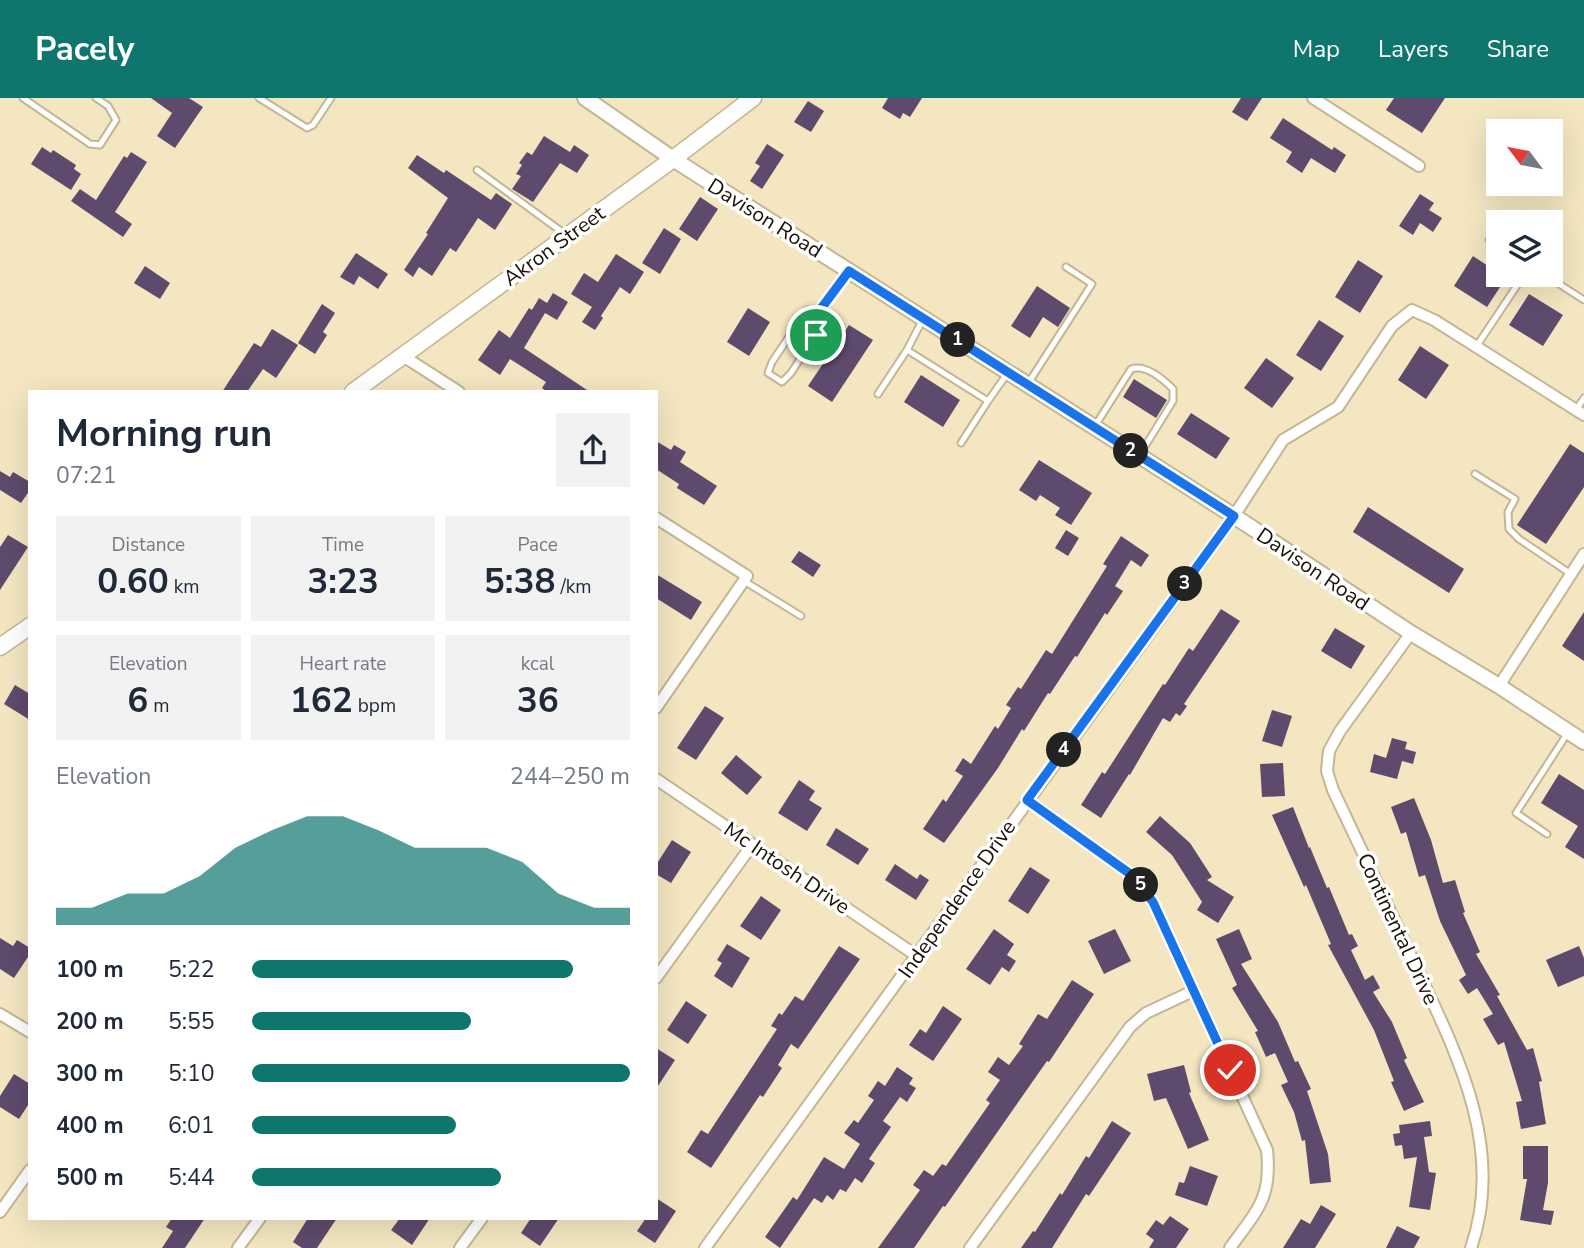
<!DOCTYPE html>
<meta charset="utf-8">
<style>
:root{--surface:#fff;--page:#f2f2f3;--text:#1f2937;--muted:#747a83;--accent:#0f766e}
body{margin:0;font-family:"Nunito Sans",sans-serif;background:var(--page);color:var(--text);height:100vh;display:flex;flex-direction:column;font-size:26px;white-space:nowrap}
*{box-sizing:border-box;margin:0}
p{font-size:23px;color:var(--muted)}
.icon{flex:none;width:38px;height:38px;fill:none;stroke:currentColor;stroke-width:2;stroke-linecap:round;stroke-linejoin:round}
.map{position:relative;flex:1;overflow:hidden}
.sheet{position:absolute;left:28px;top:292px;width:630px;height:830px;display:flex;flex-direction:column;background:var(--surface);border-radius:0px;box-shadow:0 7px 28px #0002}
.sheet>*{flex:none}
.needle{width:46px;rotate:302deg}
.controls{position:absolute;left:1486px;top:21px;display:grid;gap:14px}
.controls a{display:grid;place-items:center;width:77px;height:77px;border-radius:0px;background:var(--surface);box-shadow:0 7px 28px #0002;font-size:35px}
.pin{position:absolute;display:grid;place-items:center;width:60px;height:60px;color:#fff;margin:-30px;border:4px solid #fff;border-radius:50%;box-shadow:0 2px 7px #0007}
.km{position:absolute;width:35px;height:35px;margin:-18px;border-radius:50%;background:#222;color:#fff;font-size:19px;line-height:35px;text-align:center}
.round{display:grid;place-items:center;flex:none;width:74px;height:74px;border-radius:0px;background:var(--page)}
.head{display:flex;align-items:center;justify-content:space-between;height:119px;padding:0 28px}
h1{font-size:38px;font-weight:700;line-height:52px}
.figures{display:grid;grid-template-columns:repeat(3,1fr);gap:10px;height:119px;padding:7px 28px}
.figures div{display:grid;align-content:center;border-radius:0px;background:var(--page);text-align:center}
.figures b{font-size:35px;font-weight:700}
.figures small{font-size:19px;font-weight:400}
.figures p{font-size:19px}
.chart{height:196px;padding:14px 28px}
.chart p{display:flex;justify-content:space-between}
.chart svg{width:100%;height:126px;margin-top:7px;fill:var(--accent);opacity:.7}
ul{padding:0 28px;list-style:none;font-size:23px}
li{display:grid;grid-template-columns:112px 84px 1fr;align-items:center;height:52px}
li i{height:18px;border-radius:9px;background:var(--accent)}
header{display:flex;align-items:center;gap:42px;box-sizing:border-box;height:98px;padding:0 35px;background:var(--accent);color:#fff}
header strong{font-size:33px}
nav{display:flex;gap:38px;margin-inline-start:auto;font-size:24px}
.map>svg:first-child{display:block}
.building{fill:#5e4a6d}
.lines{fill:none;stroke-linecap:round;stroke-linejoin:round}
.service-casing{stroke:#c3b693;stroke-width:9}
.minor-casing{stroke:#c3b693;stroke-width:14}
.tertiary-casing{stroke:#c3b693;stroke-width:18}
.secondary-casing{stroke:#c3b693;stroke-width:19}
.service{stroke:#fff;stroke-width:5}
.minor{stroke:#fff;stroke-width:10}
.tertiary{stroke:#fff;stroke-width:14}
.secondary{stroke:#fff;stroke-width:16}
.route-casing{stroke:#fff;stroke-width:14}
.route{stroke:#1a73e8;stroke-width:9}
.labels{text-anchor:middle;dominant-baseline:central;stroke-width:7;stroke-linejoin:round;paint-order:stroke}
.street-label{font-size:21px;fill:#171205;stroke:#fff}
</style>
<header>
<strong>Pacely</strong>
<nav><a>Map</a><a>Layers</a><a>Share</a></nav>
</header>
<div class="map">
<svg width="1584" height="1150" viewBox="0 0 1584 1150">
<rect width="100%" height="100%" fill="#f3e6c1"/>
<path class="building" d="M151,0H189L203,9L175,50L157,38L172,15Z
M888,0H922L910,19L903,15L900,21L882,10Z
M1241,0H1262L1247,23L1232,14Z
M1394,0H1445L1422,35L1386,12Z
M808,3L824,13L811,34L794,24Z
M1283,20L1332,52L1334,49L1346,57L1335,75L1311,60L1302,75L1286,64L1292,54L1270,40Z
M544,38L570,54L574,47L589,57L577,75L560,65L533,104L512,91L521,78L516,76L522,67L519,65L527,54L532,57Z
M767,46L784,57L762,91L750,83L760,68L755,65Z
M42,49L51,55L53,52L76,67L74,71L81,76L71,92L31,66Z
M131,54L147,64L115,114L132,126L123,139L71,103L80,91L96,102L124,58L127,60Z
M417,57L444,75L446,72L491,102L496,95L512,106L495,132L478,120L456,154L450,150L432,178L419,169L413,179L404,172L428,136L426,135L448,100L408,70Z
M1420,96L1434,105L1429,112L1442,120L1433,134L1420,125L1413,137L1399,128Z
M700,99L718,111L697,143L679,131Z
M664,130L681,141L660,176L642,165Z
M356,155L388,176L378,191L359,178L354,187L340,179Z
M616,156L644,174L630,196L620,189L601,218L603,220L595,232L582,224L592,209L571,196L584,175L598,184Z
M1473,158L1506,180L1487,209L1454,188Z
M1358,162L1383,178L1360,215L1335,199Z
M145,168L170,185L160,201L134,185Z
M1037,188L1070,210L1058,229L1043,219L1030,240L1011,228Z
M553,195L568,204L557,222L545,215L524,250L590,294H547L542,290L546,284L510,261L500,277L478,262L499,232L510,240L529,210L532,212L539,200L547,205Z
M1529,196L1563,217L1543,248L1509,227Z
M322,206L335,215L323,234L327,237L315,256L298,245Z
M748,210L770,224L749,258L727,244Z
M1319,222L1344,238L1321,273L1296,257Z
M849,227L873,242L832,304L808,288Z
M272,231L298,247L276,280L263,271L247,294H222L254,245L261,249Z
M1420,248L1449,267L1426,301L1398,282Z
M1266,260L1294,280L1272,310L1244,290Z
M921,277L960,302L943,329L904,304Z
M1134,281L1167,302L1156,320L1123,299Z
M1191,315L1230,340L1216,361L1177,336Z
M656,343L671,352L674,347L686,354L680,364L717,388L704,407L677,390L679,386L656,371Z
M1570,346L1584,355V389L1546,446L1517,427Z
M1039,362L1092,395L1071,427L1055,417L1060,410L1040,397L1036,403L1019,392Z
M0,373L10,379L13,374L30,384V392L21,405L0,392Z
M1368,409L1464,471L1449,495L1353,434Z
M1066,432L1079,440L1068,458L1055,450Z
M8,437L28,449L0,492V449Z
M1121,438L1149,457L1141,469L1131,462L1115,488L1123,493L1107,517L1105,515L1077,559L1075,558L1050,596L1048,595L1024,633L1022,631L998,670L944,745L923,731L943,701L946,704L963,678L955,673L963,660L971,666L995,628L998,631L1011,610L1006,607L1018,589L1021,591L1046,552L1052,556L1107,468L1103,466Z
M799,453L821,467L813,479L791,464Z
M656,476L702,504L691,522L656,500Z
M1221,511L1240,523L1184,606L1187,608L1180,618L1176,615L1170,624L1163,620L1130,677L1129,676L1101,720L1081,707L1102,674L1105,676L1163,586L1165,587L1189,550L1193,553Z
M1584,514V563L1562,548Z
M1335,530L1365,548L1351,571L1321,553Z
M15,587L30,596V622L4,606Z
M705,608L724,620L696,662L677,650Z
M1272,612L1292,618L1282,649L1262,643Z
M1392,640L1407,644L1405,651L1416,654L1413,666L1402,663L1397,681L1370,674L1374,656L1386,660Z
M736,657L762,679L747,697L721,675Z
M1283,665L1285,698L1262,699L1260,666Z
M1559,676L1584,692V761L1565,749L1578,728L1541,705Z
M799,682L815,693L809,702L822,710L807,733L778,715Z
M1414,700L1431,742L1443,785L1455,782L1465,814L1463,815L1480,854L1476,856L1500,897L1497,898L1527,952L1533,950L1542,983L1539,984L1546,1026L1521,1031L1516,1004L1522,1003L1504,944L1498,947L1483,921L1493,916L1477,890L1468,896L1459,882L1466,877L1440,823L1425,777L1419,779L1406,734L1401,736L1391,709Z
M1293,709L1309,750L1310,749L1327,790L1329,789L1349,837L1352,836L1358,848L1351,852L1365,882L1373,877L1380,890L1373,894L1392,924L1407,960L1404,962L1424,1004L1404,1013L1391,984L1394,983L1374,932L1328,847L1331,846L1306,787L1304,789L1272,717Z
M1160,718L1190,745L1212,779L1207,782L1234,799L1218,825L1197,812L1202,804L1172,757L1146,734Z
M836,730L869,751L858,767L826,747Z
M672,742L691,754L671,785L656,776V767Z
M895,766L917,781L920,776L929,782L916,802L885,782Z
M1030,769L1050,782L1028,816L1008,803Z
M761,798L781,812L761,842L740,828Z
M994,831L1014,846L1007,857L1016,863L1009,874L1002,869L990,887L966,871Z
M1115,831L1131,863L1104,876L1088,843Z
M1239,831L1252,861L1241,866L1278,924L1295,964L1298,963L1311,991L1307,993L1328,1056L1331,1084L1310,1086L1305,1042L1302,1043L1294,1014L1281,987L1288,984L1275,955L1266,959L1255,934L1258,933L1232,890L1237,887L1216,841Z
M0,840L13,848L17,842L30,850V856L14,880L0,871Z
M727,846L750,860L732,890L714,878L722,865L717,862Z
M839,848L860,861L798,951L791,946L778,967L782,970L763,999L760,997L711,1070L687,1054L701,1032L708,1036L777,931L771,928L779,915L782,917L795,898L803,903Z
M1579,848L1584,860V878L1558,889L1546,862Z
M1072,882L1094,896L1049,964L1047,963L945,1109L943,1108L914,1150H878L920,1092L913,1087L924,1072L933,1078L942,1066L946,1068L990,1005L986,1002L1000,982L988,974L998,959L1009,967L1023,948L1019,946L1038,916L1047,921Z
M686,903L707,917L688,946L667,932Z
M943,908L962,921L933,963L909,947L920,931L926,935Z
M656,950L675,962L656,991Z
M1184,967L1191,994L1189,995L1209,1042L1188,1051L1166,1000L1154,1003L1147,976Z
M897,969L913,980L909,986L916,990L907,1004L900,999L883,1023L891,1029L869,1061L875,1065L862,1085L855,1080L846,1094L840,1091L833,1102L827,1097L822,1105L814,1100L780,1150L765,1139L793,1099L797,1102L824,1059L844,1071L860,1046L844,1035L854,1022L858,1025L874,1002L868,998L878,983L885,988Z
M14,976L30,986V1004L19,1021L0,1009V998Z
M1112,1023L1131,1035L1089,1098L1086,1096L1052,1150H1021L1033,1133L1035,1134L1060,1095L1062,1097L1086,1058L1089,1060Z
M1430,1023L1432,1038L1424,1039L1429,1074L1436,1075L1430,1112L1409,1109L1417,1059L1404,1061L1402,1047L1395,1048L1393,1036L1400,1035L1399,1027Z
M1523,1048H1548V1085L1543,1112L1554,1113L1551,1127L1520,1122L1527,1081H1523Z
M1190,1068L1218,1078L1207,1108L1175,1097L1179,1084L1184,1085Z
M656,1100L676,1113L655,1145L637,1133L646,1120H656Z
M1321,1107L1336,1116L1315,1150H1283L1301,1121L1310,1126Z
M1170,1118L1189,1131L1176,1150H1149L1154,1142L1146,1136L1156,1122L1163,1127Z
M172,1120H205L185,1150H162L173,1133L166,1129Z
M308,1120H337L317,1150H302L293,1144Z
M400,1120H430L412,1147L391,1132Z
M531,1120H559L540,1148L521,1135Z
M1397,1128L1420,1139L1414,1150H1386Z"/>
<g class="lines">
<g class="service-casing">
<path id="service" d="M23,0L90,46L100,47L116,22L108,8L96,0
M259,0L307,30L313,27L331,0
M477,72L565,136
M1489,142L1498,147
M1545,177L1584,202
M807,212H820L824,224L791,275L782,284L768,275L772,264Z
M820,212L847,175
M922,223L907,252L988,303L1007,276
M1476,249L1524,177
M1029,284L1092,186L1066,169
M878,296L907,252
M1576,312L1584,300
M1095,328L1131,271C1146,266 1163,281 1173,291V303L1139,358
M961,345L988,303
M1475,376L1515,401L1508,414L1509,431L1519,441L1571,476
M744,483L801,518
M1547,736L1516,715L1567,636"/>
</g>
<g class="minor-casing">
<path id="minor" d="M1313,0L1419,68
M403,258L459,294
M656,420L747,478L656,610
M1411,535L1340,633L1329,653L1327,673L1333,692C1359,747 1385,801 1410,856C1453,948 1507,1046 1471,1150
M1499,588L1584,456
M656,681L917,858
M1027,702L1133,778L1153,804L1267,1052C1272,1101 1257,1112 1230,1150
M656,880L752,747
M0,916L30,934
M0,1114L30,1072
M238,1150L260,1120
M460,1150L482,1120
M705,1150L1234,418L1283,342L1338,309L1392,228L1412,212L1434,222L1584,317
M970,1150L1130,929L1146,915L1193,893"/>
</g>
<g class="tertiary-casing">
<path id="tertiary" d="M585,0L673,61L1234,418L1411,535L1499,588L1584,644"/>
</g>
<g class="secondary-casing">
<path id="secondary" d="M353,294L673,61L753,0
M0,549L30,528"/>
</g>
<use href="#service" class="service"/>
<use href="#minor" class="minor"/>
<use href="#tertiary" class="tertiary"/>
<use href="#secondary" class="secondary"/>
</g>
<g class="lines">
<g class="route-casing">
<path id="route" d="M816,237L824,224L820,212L849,173L1234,418L1027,702L1133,778L1153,804L1230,972"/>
</g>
<use href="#route" class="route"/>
</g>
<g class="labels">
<g class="street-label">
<text transform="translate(765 120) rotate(32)">Davison Road</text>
<text transform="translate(554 148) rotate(-36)">Akron Street</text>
<text transform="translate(1313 471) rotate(34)">Davison Road</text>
<text transform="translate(787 770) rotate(34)">Mc Intosh Drive</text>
<text transform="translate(957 801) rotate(-55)">Independence Drive</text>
<text transform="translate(1398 831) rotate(65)">Continental Drive</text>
</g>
</g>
</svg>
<div class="controls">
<a><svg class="needle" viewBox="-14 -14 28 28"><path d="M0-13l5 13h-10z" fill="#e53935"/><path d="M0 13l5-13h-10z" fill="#747a83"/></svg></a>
<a><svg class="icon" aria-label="layers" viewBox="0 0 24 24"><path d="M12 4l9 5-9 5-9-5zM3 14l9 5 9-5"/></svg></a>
</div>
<div class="pin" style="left:816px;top:237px;background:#1e9e55"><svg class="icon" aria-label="arrive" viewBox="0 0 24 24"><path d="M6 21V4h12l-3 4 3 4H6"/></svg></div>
<div class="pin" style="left:1230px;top:972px;background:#d93025"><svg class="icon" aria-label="check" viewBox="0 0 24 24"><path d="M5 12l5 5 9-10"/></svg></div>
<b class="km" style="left:958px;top:242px">1</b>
<b class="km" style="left:1131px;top:353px">2</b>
<b class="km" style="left:1185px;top:486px">3</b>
<b class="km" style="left:1064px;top:652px">4</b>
<b class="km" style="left:1141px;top:787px">5</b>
<section class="sheet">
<div class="head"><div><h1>Morning run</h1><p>07:21</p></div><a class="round"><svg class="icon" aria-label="share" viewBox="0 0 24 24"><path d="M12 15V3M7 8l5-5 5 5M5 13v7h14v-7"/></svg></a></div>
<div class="figures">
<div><p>Distance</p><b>0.60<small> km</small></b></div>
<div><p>Time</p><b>3:23</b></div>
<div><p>Pace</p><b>5:38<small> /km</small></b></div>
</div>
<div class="figures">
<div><p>Elevation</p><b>6<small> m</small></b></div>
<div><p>Heart rate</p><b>162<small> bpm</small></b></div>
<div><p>kcal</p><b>36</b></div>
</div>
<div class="chart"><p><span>Elevation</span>244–250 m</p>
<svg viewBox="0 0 160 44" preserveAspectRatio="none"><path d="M0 44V38L10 38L20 33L30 33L40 27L50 17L60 11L70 6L80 6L90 11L100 17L110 17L120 17L130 22L140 33L150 38L160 38V44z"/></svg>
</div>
<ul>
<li><b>100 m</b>5:22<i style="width:85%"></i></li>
<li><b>200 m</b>5:55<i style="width:58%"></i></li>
<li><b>300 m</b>5:10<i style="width:100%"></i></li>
<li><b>400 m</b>6:01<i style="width:54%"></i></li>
<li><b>500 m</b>5:44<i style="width:66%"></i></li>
</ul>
</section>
</div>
